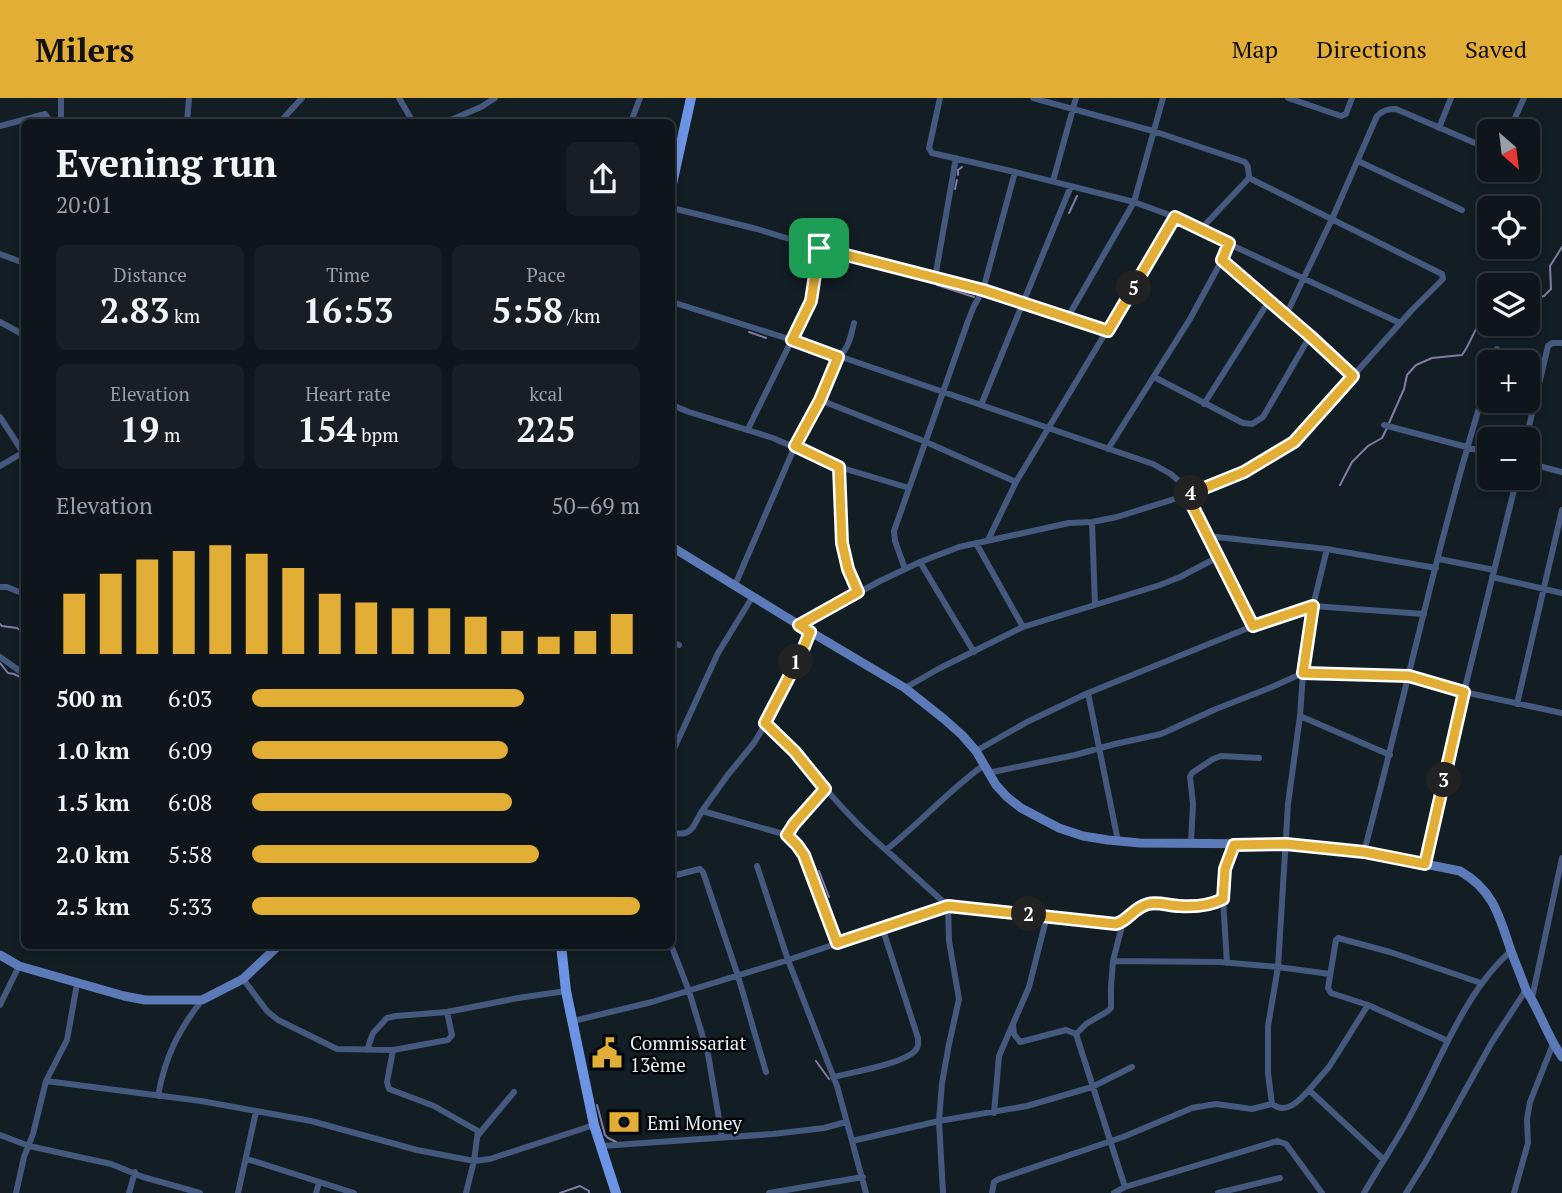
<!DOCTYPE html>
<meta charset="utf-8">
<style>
:root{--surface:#0e161b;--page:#171f24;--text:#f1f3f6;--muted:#9b9fa3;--line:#2e353a;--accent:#e3ae35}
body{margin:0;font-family:"PT Serif",serif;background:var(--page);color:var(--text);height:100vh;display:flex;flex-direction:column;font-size:26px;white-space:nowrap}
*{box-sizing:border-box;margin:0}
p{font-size:23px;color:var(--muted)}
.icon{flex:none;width:38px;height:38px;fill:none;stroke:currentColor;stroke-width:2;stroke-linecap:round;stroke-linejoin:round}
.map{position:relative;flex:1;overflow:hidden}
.panel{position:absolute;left:21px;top:21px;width:654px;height:830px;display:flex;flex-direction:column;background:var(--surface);border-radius:10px;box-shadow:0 4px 10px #0003,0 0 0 2px var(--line)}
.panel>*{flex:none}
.needle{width:46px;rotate:152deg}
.buttons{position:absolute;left:1477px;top:21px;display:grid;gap:14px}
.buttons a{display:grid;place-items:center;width:63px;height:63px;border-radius:10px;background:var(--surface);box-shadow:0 4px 10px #0003,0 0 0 2px var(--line);font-size:35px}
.pin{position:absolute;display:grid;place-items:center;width:60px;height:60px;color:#fff;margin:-30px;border-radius:14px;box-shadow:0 4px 10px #0006}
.km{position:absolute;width:35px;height:35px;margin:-18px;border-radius:50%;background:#222;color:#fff;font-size:19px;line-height:35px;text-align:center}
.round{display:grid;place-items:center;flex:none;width:74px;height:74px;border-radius:10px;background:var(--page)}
.overview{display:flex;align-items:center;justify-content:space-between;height:119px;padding:0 35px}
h1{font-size:38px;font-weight:600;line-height:52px}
.metrics{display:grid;grid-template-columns:repeat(3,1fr);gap:10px;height:119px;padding:7px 35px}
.metrics div{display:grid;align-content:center;border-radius:10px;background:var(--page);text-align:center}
.metrics b{font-size:35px;font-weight:600}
.metrics small{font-size:19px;font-weight:400}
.metrics p{font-size:19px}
.chart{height:196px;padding:14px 35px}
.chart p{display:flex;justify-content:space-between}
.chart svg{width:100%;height:126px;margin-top:7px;stroke:var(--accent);stroke-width:6}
ul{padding:0 35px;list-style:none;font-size:23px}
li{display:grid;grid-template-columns:112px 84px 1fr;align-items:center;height:52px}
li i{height:18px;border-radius:9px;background:var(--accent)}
header{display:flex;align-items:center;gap:42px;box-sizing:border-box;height:98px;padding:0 35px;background:var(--accent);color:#111}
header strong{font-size:33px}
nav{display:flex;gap:38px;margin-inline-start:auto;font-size:24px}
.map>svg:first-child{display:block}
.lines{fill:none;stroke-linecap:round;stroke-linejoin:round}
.stream{stroke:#827ba3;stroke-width:2}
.street{stroke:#45587e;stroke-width:6}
.secondary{stroke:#5c7ab7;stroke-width:9}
.primary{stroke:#6d94e4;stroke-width:10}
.route-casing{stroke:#fff;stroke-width:14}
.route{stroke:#e3ae35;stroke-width:9}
.labels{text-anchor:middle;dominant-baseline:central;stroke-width:5;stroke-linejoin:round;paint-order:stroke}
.poi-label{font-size:19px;fill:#e7eff4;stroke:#040709;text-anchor:start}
</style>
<header>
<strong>Milers</strong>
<nav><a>Map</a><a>Directions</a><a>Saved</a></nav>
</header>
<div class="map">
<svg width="1562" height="1095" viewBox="0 0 1562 1095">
<rect width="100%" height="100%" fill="#121d24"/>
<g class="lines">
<path class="stream" d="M958,77V72L962,69
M955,91L957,82
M1069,115L1077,98
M854,156L876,161
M937,187L974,199
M1528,202L1544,198L1551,191L1550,168L1562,149
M749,234L766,240
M1389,325L1404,291L1407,277L1416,267L1432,260L1462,257C1472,244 1476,223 1489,216
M801,348L810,327
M1340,387L1352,364L1368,348L1382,340L1387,330
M0,526L2,528L17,530L24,535
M0,565L8,575L14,576L24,581
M819,773L829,799
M816,963L829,981
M597,1007L605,1037L608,1040L616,1044
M560,1095L580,1088L589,1093V1095"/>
<path class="street" d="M61,0V24
M399,0L413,24
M940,0L929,50L932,55L1015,74L1134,104L1175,119L1229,146L1222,162L1310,238L1353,278
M1288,0L1341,18L1346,16L1352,0
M187,24L189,0
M280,24L302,0
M446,24L481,9L495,0
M631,24L640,0
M0,28L45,16L51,24
M1439,30L1451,0
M1509,33L1524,0
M1358,63L1462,112
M1053,83L1076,0
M672,110L757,131L819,150
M1201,131L1249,80
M1229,146L1400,225
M0,156L24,165
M935,180L956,60
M672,204L792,242L1153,366L1171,376L1181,385L1253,528
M1286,217L1332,121L1377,18C1383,12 1388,11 1396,11L1489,51
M1068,219L1134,104L1163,0
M0,224L24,237
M1493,264L1497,251
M1154,279L1243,325L1252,326L1263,319L1310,238
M820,302L926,344L1016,384L1175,119
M1204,306L1269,203
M672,307L689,314L773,340L839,369L909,390
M981,307L1071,88
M0,319L24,356
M1384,327L1489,355
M748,331L811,203L819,150L983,192L1108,233
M1526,341L1548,248L1552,245H1562
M1108,351L1190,221L1222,162
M1528,365L1562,374
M0,368L24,354
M839,369L842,445L844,459L858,494
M1092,424L1095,507
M1207,438L1327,451L1436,470
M988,442L1016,384
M976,445L1023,529
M1439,461L1494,472
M920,464L974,554
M905,471L895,443L894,433L968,223L974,208L983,192L1015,74
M1492,479L1562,495
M735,487L795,348L820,302L838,259C849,251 851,237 854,225
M0,489H7L24,496
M799,527L880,483L920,464L959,449L1069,425L1092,424L1117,419L1187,397L1244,374L1294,344L1411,213L1443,181L1442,176L1249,80L1248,69L1245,64L1153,33L1033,0
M672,544L679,547
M0,559L24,576
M905,590L940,570L1023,529L1160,487L1180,479L1218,459
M1088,595L1118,743
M1517,606L1562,412
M1300,618L1390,657
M766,625C807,666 841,714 886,752C920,725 949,692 984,667
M976,653L1027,624L1088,595L1253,528L1313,508L1424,516
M672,655L718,555L753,498
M988,675L1075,657L1115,646L1161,636L1216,611L1272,589L1303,575L1409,578L1464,594L1562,615
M825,691L794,726L787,737L797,747L804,757L837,845
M702,713L787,737
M672,735C681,736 687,737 693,729L702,713L727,678L754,645L766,625L802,554L810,534
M1191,744L1193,706L1190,679L1192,675L1213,661L1221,658L1259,660
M886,752L948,808L949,843L959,901L949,946L942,985L939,1023L943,1095
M1364,754C1406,595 1440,434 1489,277
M1425,766L1464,594L1517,380
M757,768L788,862L837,988L852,1043
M672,778L700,771L703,774L738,878L766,974
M1223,801L1227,865
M671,847L689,893L708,956L722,1039
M1113,863L1220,864L1278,869L1330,876
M243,881L267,913L278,922L337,951L393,952L448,942L452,937L447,914
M1532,900L1562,760
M0,907L19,868
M1368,907L1329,969L1309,992L1383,1061
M573,923L652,904L788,862L948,808L1116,826C1129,822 1135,808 1149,805C1159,804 1169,807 1178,808C1192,809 1210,807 1223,801L1225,771L1234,746
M1013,927L1014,936L1020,944L1066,932L1076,936
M1076,936L1125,1089
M1076,936L1086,926L1108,913L1111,910V889L1113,863L1123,824
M1448,943L1368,907L1331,895L1328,890L1336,842L1338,840L1390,854L1481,885
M367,952L373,935L387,920L396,918L447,914L518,900L566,893
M393,952L387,984L389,991L434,1008L478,1033L474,1063L466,1095
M833,979C849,975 910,965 917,950C919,947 918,943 918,940L882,829
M46,983L201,1003L311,1023L417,1052L474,1063L490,1061L594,1027
M1309,992C1299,1003 1286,1017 1272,1006L1268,975V928L1278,869L1288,706L1300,618L1303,575L1313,508L1327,451
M158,998C165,959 178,933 202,902
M994,1015L999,958L1029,889L1047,818
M479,1036L514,994
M0,1037L29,1048L111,1066L143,1079L200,1095
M601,1048L773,1036L824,1030L846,1024
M247,1061L354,1095
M16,1095L24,1059L33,1036L46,983L67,942L77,886
M129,1095L135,1074
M238,1095L256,1014
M316,1095L319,1085
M769,1095L863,1079
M866,1095L852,1043L939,1023L1027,1008L1092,989L1132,969
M992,1095L994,1084L999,1081L1123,1039L1192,1010L1216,1006L1252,1011L1272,1006
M1114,1095L1125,1089L1277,1043L1286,1046L1322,1095
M1218,1095L1280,1080
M1364,1095C1381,1065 1401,1037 1416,1007C1443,956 1467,891 1511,853
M1406,1095L1426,1063L1492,944L1526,892
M1514,1095L1528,1045L1527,1021L1530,1004L1553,946"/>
<path class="secondary" d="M672,449L799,527L905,590L944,621L962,637L976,653L996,687L1007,699L1021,710L1059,730L1083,738L1108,742L1140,745L1286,746L1364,754L1460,773C1493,792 1499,817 1510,850C1515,864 1521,878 1526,892C1540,913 1547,938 1562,959
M0,857L19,868L124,898L145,902H202L243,881L279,847"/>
<path class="primary" d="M672,86L691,0
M561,847L566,893L594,1027L616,1095"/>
</g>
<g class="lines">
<g class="route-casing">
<path id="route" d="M1175,119L1229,145L1222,162L1310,238L1353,278L1294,344L1244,374L1187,397L1253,528L1313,508L1303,575L1409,578L1464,594L1425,766L1364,754L1286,746L1234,747L1225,771L1223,801C1211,807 1194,809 1180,808C1169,808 1158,803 1148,806C1133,810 1128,823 1116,826L948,808L837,845L804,757L797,747L787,737L794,726L825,691L795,654L765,625L802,554L810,534L799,527L858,494L848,471L842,445L839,369L795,348L820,302L838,259L792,242L811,203L819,150L983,192L1108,233Z"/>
</g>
<use href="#route" class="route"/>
</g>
<defs>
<g id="civic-bare" transform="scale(2.415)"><path d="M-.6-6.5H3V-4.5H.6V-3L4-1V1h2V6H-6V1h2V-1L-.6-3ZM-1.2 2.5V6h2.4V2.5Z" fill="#e3ae35" stroke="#040709" stroke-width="2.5" paint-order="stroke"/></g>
<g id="bank-bare" transform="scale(2.415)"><path d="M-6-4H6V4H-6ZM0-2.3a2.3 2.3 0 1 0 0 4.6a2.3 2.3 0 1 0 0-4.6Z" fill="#e3ae35" stroke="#040709" stroke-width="2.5" paint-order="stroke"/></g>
</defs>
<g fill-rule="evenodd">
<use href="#civic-bare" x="607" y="955"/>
<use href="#bank-bare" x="624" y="1024"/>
</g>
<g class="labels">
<g class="poi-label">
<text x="630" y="944">Commissariat<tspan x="630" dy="22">13ème</tspan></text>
<text x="647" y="1024">Emi Money</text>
</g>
</g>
</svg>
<div class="buttons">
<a><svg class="needle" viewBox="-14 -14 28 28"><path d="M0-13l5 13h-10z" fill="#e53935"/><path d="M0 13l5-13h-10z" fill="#9b9fa3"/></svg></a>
<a><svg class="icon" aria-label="locate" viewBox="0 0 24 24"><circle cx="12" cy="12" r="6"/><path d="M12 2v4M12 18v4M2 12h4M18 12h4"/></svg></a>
<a><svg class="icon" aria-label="layers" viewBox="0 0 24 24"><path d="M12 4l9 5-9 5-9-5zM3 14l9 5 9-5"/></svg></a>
<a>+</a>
<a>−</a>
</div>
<div class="pin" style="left:819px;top:150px;background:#1e9e55"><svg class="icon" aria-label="arrive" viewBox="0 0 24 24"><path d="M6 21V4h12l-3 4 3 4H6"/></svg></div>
<b class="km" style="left:796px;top:564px">1</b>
<b class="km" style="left:1029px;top:816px">2</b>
<b class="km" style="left:1444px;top:682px">3</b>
<b class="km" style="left:1191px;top:395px">4</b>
<b class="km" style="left:1134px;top:190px">5</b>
<section class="panel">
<div class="overview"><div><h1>Evening run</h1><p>20:01</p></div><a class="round"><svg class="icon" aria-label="share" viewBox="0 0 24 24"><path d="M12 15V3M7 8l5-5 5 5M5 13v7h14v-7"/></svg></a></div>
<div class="metrics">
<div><p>Distance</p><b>2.83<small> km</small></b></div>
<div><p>Time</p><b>16:53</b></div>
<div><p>Pace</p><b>5:58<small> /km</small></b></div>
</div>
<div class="metrics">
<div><p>Elevation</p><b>19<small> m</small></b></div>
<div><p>Heart rate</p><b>154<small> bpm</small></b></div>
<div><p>kcal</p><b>225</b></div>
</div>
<div class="chart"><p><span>Elevation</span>50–69 m</p>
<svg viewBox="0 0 160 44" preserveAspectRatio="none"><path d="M5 44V23M15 44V16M25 44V11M35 44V8M45 44V6M55 44V9M65 44V14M75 44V23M85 44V26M95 44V28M105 44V28M115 44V31M125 44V36M135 44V38M145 44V36M155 44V30"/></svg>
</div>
<ul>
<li><b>500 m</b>6:03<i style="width:70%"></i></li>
<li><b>1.0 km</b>6:09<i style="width:66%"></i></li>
<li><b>1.5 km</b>6:08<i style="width:67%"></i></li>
<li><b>2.0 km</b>5:58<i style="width:74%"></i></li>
<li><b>2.5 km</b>5:33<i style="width:100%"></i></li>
</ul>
</section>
</div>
